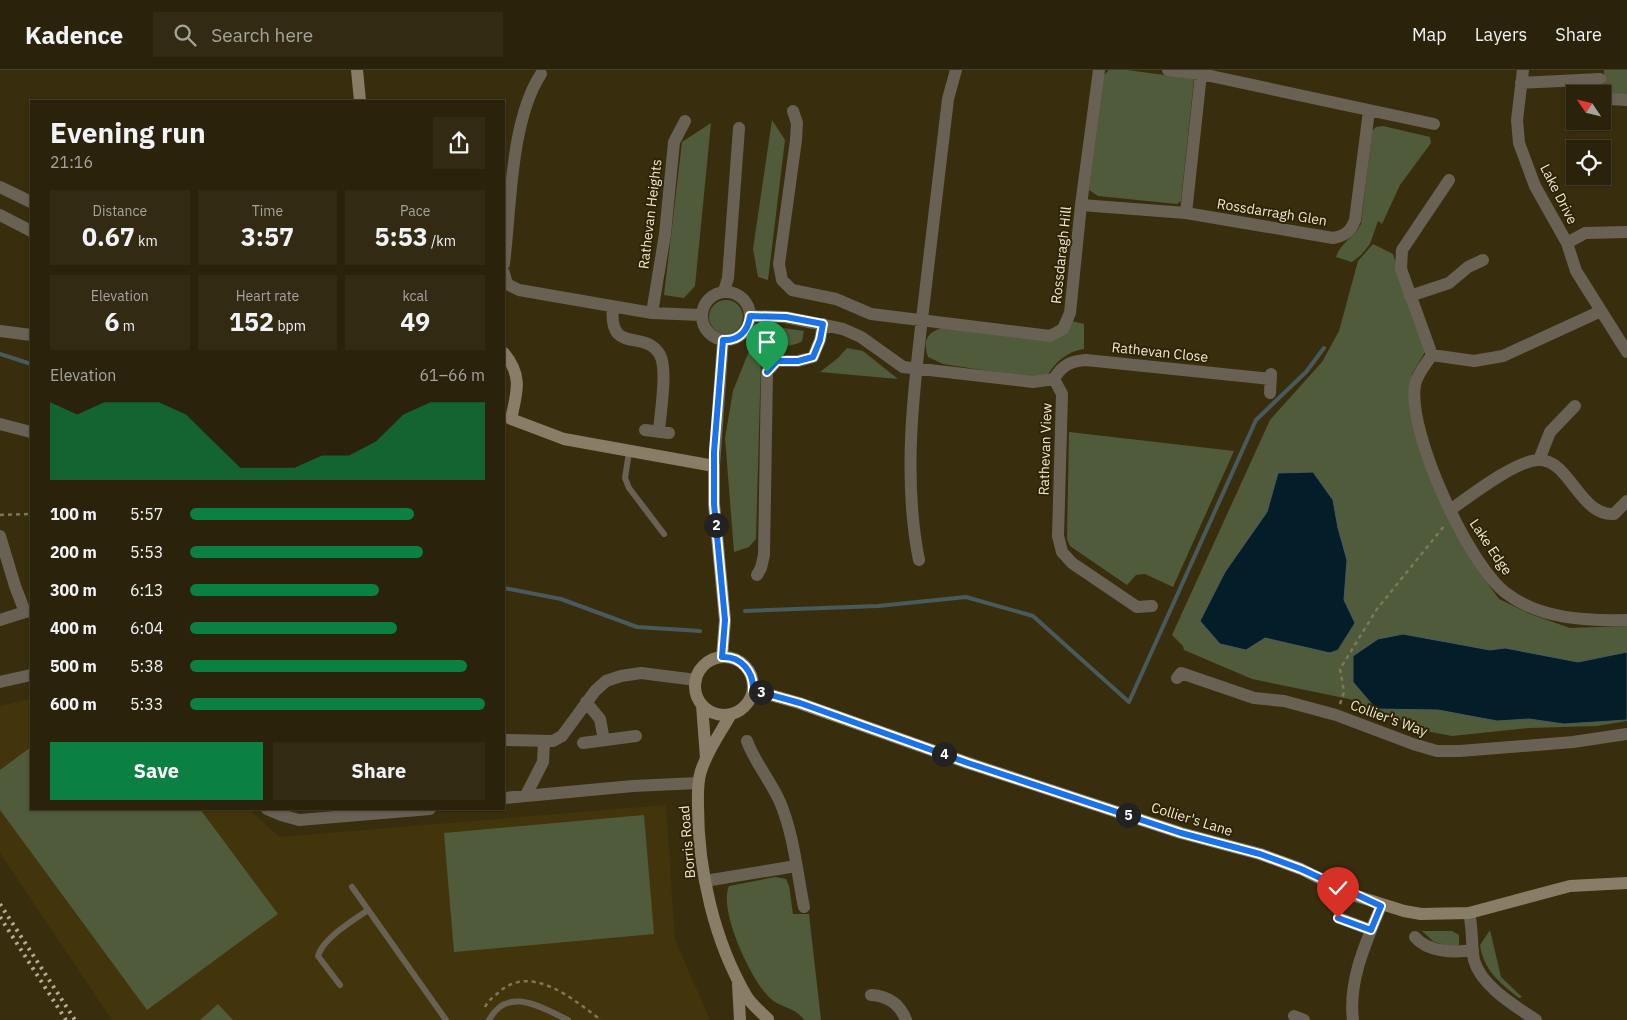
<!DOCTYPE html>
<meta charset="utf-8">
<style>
:root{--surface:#2a220a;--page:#322a13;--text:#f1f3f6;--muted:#a5a49c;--line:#463f2b;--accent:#0b8043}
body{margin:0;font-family:"IBM Plex Sans",sans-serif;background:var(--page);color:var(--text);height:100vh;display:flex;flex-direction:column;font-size:19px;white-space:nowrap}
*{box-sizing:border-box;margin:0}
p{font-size:16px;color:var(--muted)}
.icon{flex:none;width:28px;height:28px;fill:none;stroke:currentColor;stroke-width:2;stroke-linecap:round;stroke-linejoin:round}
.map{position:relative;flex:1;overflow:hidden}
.side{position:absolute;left:30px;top:30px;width:475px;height:710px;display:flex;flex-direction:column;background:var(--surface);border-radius:0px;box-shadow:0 1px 4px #0004,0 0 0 1px var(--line)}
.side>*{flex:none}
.needle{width:32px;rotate:305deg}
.buttons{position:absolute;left:1566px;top:15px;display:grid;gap:10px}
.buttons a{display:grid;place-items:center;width:45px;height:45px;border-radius:0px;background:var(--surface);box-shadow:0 1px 4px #0004,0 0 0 1px var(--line);font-size:25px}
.pin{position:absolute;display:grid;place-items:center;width:42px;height:42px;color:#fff;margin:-51px -21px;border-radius:50% 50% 50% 0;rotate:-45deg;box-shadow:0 0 5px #0007}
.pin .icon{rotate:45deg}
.km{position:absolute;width:25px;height:25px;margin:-12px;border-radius:50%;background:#222;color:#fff;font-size:14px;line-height:25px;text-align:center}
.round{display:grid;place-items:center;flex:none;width:52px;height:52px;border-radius:0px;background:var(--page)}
.head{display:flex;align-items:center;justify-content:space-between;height:85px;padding:0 20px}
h1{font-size:28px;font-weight:700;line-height:38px}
.metrics{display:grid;grid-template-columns:repeat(3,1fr);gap:8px;height:85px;padding:5px 20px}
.metrics div{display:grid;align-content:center;border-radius:0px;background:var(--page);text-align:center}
.metrics b{font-size:25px;font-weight:700}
.metrics small{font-size:14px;font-weight:400}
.metrics p{font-size:14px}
.chart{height:140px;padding:10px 20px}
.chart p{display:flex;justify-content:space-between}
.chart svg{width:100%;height:90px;margin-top:5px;fill:var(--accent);opacity:.7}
.button{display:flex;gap:10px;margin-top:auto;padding:10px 20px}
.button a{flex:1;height:58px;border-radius:0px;background:var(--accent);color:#fff;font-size:20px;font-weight:700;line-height:58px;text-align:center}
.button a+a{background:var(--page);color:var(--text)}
ul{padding:0 20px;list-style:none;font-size:16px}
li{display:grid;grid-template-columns:80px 60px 1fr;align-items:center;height:38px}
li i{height:12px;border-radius:6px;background:var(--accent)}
header{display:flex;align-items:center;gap:30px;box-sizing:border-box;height:70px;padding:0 25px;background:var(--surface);border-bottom:1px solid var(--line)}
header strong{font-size:24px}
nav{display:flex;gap:28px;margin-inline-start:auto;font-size:18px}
.search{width:350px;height:45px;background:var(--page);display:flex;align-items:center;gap:12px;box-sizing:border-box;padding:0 18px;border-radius:0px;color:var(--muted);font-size:19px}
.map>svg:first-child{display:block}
.built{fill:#42350b}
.green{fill:#4f5b3b}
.water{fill:#031d29;stroke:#495a5d}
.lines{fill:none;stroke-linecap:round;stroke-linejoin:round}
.stream{stroke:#495a5d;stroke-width:4}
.path{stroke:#7f775c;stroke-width:2.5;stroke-dasharray:4 4;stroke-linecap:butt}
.lane{stroke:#696154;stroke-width:6}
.street{stroke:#696154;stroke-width:12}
.secondary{stroke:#8a7d68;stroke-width:12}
.rail{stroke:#b4ac96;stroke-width:4;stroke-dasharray:2.5 5;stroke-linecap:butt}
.route-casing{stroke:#fff;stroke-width:10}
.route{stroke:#1a73e8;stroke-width:6}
.labels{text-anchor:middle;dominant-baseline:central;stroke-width:4;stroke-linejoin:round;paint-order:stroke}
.street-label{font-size:14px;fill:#ede7d5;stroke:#2e2403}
</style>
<header>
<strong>Kadence</strong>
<div class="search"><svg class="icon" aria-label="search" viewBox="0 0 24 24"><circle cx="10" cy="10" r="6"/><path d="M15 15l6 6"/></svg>Search here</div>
<nav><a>Map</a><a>Layers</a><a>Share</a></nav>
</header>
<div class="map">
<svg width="1627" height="950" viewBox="0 0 1627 950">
<rect width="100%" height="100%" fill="#382e0e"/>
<path class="built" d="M31,629V739H249L279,767L666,735L675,870L710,950H112L0,783V636Z"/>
<path class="green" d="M1109,0H1127L1194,9L1181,131L1177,134L1098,126L1089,120L1104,5Z
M1604,0H1627V27H1613L1605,20Z
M772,50L785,70L768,210L758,207L753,179Z
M711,53L695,216L684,228L664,225L682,72Z
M1383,56L1430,67L1431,73L1400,115L1382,154L1378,151L1370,174L1361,185L1352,192L1336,187C1341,172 1354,168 1361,154L1372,61L1376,57Z
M1373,174L1393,184L1425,282L1412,304L1411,336L1481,504L1499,529L1530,544L1570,558L1627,556V651L1597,656L1529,658L1452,666L1426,661L1349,629L1252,609L1184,580L1183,576L1172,565L1270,350L1322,292L1339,261L1358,191Z
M709 247a17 17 0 1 1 34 0a17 17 0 1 1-34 0Z
M1072,251L1084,254V279C1068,281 1055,292 1047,306L1034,308L943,294L928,287C921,267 931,259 949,257L1045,270Z
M783,258L804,261L802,271C790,280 769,271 761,288L756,469L749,477L734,482L725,368L733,321L749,281L759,268Z
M847,278L863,281L898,309L820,302L838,288Z
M1069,362L1234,381L1173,517L1145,504L1136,505L1127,515L1070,476L1067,469Z
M31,677V739H200L278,844L147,940L0,740V700Z
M644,745L654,864L454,882L444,763Z
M775,807L786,809L789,816L793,844H809L821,950H804C796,937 779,938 769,927C751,910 718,840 729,816Z
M1490,860L1501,907L1522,927L1519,928C1500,913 1484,901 1480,875Z
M1422,861H1452L1459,865V875L1457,878L1434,872Z
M218,934L233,950H200Z"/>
<path class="water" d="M1313,402L1333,430L1338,458L1347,490L1344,530L1355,553L1338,580L1330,583L1265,568L1246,580L1220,574L1200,551L1225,502L1267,442L1278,403Z
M1403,564L1490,580L1505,578L1578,592L1627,582V650L1564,654L1529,649L1497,651L1438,640L1376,639L1353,612V586L1378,569Z"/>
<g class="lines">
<path class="stream" d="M0,284L31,294
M504,518L561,529L637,557L700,561
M745,541L878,536L966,527L1033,546L1129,632L1256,350L1306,302L1324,278"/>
<path class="path" d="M0,445L31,444
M1340,634L1344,622L1340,599L1377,539L1445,455
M485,937C488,931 493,927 498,923C531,892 574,930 601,950"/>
<path class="lane" d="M629,382L625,408L629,418L664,464
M352,817L446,950
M340,915L318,886C323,868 354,850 368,840
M489,950C508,915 542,938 568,950"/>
<path class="street" d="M1168,0L1201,4L1434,54
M1523,0L1517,50L1519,73L1535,116L1567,173L1576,201L1627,282
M1521,13L1600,9
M1602,25L1610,29L1627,30
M793,41L797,53L796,70L779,194L782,210L792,220L836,229L871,244L1050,266L1063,259L1070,243L1081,135L1099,0
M1449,110L1402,180L1401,199L1432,285C1426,294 1417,304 1415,315C1407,362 1468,494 1506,523C1540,549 1586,551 1627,550
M0,117L31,132
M1081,135L1186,143L1333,168C1345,166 1351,161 1355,150L1369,41
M1186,143L1201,4
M0,145L31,161
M1567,173L1585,163L1627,162
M504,194C511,138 510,51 541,4
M504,203L507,214L519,220L652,243L701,245
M724,221L728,208L739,58
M702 246a24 24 0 1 1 48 0a24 24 0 1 1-48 0Z
M1410,226L1449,213L1468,197L1483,190
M613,237C608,286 645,258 660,285C668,300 660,344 659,362
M652,243L665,164L674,72L685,51
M750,246L785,247L843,259L861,267L903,297L1033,312L1054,309
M0,261L31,265
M1432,285L1474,291L1503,286L1601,241
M1054,309L1062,324L1058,466L1062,482L1072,493L1137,537L1152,536
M1054,309C1062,295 1071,291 1086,290L1271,309
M1270,323L1271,304
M0,354L31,362
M645,360L669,363
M1539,390L1550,362L1575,336
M714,396L723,270
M1450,440C1469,427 1517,389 1540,390C1570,391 1580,446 1614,444L1627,431
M0,466L15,516L25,542L31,541
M919,490C902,406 914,316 924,232C932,164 940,97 948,29L956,0
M757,505L761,498L764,485L767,302L777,291H798L813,287L820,270L823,254
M0,550L25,542
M1177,608L1181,603L1254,628L1284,631L1336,645L1413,674L1437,681H1460L1573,672L1627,664
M0,612L31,605
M586,632L600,649L604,670
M504,670L553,671L562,666L595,621L606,611L621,606L641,603L696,610
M747,671C755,693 771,711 780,732C794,765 797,803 804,837
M583,673L636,666
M526,725L543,692L544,672
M504,728L633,716L698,713
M267,739L281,745L299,750L430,739
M705,811L796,796
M1469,843C1473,859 1471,875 1474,890C1481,916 1515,936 1536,950
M1339,848L1371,860
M1415,867C1427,882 1454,883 1473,880
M871,925C888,926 900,934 906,950
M1294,946L1304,950
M1353,950C1348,911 1366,872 1381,836"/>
<path class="secondary" d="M357,0L360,31
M504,283C523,306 517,322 511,349L564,369L714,396V434L725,550L722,587
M695 616a29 29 0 1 1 58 0a29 29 0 1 1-58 0Z
M753,620L799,633L968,693L1181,763L1260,784L1301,799L1353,825L1404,841L1421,844L1469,843L1570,816L1627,813
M702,635L706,688
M731,644C721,662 707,681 701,701C697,713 698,724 698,736C698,800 714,871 747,927C752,935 761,942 768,949
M738,914L740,950"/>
<path class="rail" d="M0,834L75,950
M0,847L66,950"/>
</g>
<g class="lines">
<g class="route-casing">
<path id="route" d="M767,302L777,291H798L813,287L820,270L823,254L786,247L750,246C748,261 739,271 723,270L714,382V434L725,550L722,587C741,586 754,602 753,620L800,633L968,693L1181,763L1260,784L1301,799L1381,836L1371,860L1338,848"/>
</g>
<use href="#route" class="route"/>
</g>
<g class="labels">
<g class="street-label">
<text transform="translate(1559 124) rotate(63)">Lake Drive</text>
<text transform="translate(1272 142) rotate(9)">Rossdarragh Glen</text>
<text transform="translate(650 144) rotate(-83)">Rathevan Heights</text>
<text transform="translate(1061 185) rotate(-84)">Rossdaragh Hill</text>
<text transform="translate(1160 282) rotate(6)">Rathevan Close</text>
<text transform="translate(1045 379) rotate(-88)">Rathevan View</text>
<text transform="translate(1491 477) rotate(56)">Lake Edge</text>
<text transform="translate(1389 648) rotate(20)">Collier's Way</text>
<text transform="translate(1192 749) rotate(17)">Collier's Lane</text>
<text transform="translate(687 772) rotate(-95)">Borris Road</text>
</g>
</g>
</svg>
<div class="buttons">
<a><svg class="needle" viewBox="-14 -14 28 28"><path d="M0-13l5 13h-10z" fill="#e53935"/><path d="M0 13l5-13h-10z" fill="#a5a49c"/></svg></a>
<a><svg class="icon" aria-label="locate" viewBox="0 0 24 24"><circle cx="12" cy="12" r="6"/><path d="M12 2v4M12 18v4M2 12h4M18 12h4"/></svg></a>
</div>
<div class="pin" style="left:767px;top:302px;background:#1e9e55"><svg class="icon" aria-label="arrive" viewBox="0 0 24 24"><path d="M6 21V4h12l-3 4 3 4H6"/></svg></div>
<div class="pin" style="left:1338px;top:848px;background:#d93025"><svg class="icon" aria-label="check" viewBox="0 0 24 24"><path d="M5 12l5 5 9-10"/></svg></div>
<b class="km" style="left:716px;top:455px">2</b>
<b class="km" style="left:761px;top:622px">3</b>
<b class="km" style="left:944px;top:684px">4</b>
<b class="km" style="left:1128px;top:745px">5</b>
<section class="side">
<div class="head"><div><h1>Evening run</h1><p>21:16</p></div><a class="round"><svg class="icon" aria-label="share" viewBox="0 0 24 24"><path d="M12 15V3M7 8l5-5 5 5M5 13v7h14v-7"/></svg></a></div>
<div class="metrics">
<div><p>Distance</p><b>0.67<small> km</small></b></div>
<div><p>Time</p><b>3:57</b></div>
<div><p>Pace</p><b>5:53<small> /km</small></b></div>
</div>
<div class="metrics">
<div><p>Elevation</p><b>6<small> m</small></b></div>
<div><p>Heart rate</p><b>152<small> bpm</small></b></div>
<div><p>kcal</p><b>49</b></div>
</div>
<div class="chart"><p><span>Elevation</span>61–66 m</p>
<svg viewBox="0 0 160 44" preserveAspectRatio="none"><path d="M0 44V6L10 12L20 6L30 6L40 6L50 12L60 25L70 38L80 38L90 38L100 32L110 32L120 25L130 12L140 6L150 6L160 6V44z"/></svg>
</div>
<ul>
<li><b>100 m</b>5:57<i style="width:76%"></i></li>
<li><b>200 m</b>5:53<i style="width:79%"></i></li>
<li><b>300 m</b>6:13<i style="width:64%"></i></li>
<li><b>400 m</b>6:04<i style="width:70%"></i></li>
<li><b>500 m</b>5:38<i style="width:94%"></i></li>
<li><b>600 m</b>5:33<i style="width:100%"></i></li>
</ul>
<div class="button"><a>Save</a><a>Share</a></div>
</section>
</div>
